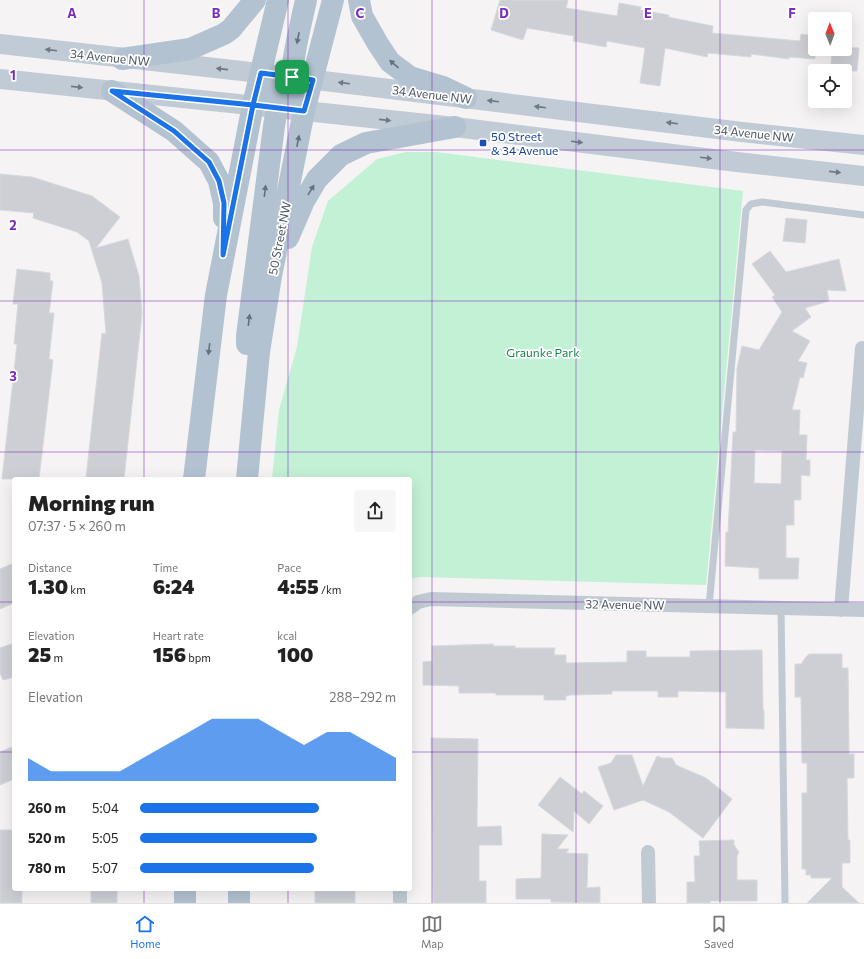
<!DOCTYPE html>
<meta charset="utf-8">
<style>
:root{--surface:#fff;--page:#f6f6f6;--text:#222;--muted:#767676;--line:#e0e0e0;--accent:#1a73e8}
body{margin:0;font-family:Commissioner,sans-serif;background:var(--page);color:var(--text);height:100vh;display:flex;flex-direction:column;font-size:15px;white-space:nowrap}
*{box-sizing:border-box;margin:0}
p{font-size:13px;color:var(--muted)}
.icon{flex:none;width:22px;height:22px;fill:none;stroke:currentColor;stroke-width:2;stroke-linecap:round;stroke-linejoin:round}
.map{position:relative;flex:1;overflow:hidden}
.panel{position:absolute;left:12px;top:477px;width:400px;height:414px;display:flex;flex-direction:column;background:var(--surface);border-radius:4px;box-shadow:0 4px 16px #0002}
.panel>*{flex:none}
.needle{width:26px;rotate:359deg}
.tools{position:absolute;left:808px;top:12px;display:grid;gap:8px}
.tools a{display:grid;place-items:center;width:44px;height:44px;border-radius:4px;background:var(--surface);box-shadow:0 4px 16px #0002;font-size:20px}
.pin{position:absolute;display:grid;place-items:center;width:34px;height:34px;color:#fff;margin:-17px;border-radius:8px;box-shadow:0 2px 6px #0006}
.round{display:grid;place-items:center;flex:none;width:42px;height:42px;border-radius:4px;background:var(--page)}
.summary{display:flex;align-items:center;justify-content:space-between;height:68px;padding:0 16px}
h1{font-size:22px;font-weight:800;line-height:30px}
.metrics{display:grid;grid-template-columns:repeat(3,1fr);gap:6px;height:68px;padding:4px 16px}
.metrics div{display:grid;align-content:center}
.metrics b{font-size:20px;font-weight:800}
.metrics small{font-size:11px;font-weight:400}
.metrics p{font-size:11px}
.chart{height:112px;padding:8px 16px}
.chart p{display:flex;justify-content:space-between}
.chart svg{width:100%;height:72px;margin-top:4px;fill:var(--accent);opacity:.7}
ul{padding:0 16px;list-style:none;font-size:13px}
li{display:grid;grid-template-columns:64px 48px 1fr;align-items:center;height:30px}
li i{height:10px;border-radius:5px;background:var(--accent)}
.tab-bar{display:flex;justify-content:space-around;align-items:center;height:56px;border-top:1px solid var(--line);background:var(--surface);font-size:11px;color:var(--muted)}
.tab-bar a{display:grid;justify-items:center;gap:2px}
.tab-bar .on{color:var(--accent)}
.map>svg:first-child{display:block}
.green{fill:#c3f1d5}
.building{fill:#cdcfd5;stroke:#d7d9de;fill-rule:evenodd}
.lines{fill:none;stroke-linecap:round;stroke-linejoin:round}
.service{stroke:#c1cad2;stroke-width:7}
.minor{stroke:#c1cad2;stroke-width:14}
.secondary{stroke:#c1cbd6;stroke-width:20}
.primary{stroke:#b3c2d1;stroke-width:22}
.oneway{fill:#64717d}
.oneway2{fill:#6e7984}
.route-casing{stroke:#fff;stroke-width:8}
.route{stroke:#1a73e8;stroke-width:5}
.grid{fill:none;stroke:#7b2cbf;stroke-width:1;stroke-opacity:0.55}
.transit-dot{fill:#1a4fb4;stroke:#fff;stroke-width:1.5}
.labels{text-anchor:middle;dominant-baseline:central;stroke-width:3.5;stroke-linejoin:round;paint-order:stroke}
.street-label{font-size:12px;fill:#4a5661;stroke:#fff}
.transit-label{font-size:12px;fill:#164399;stroke:#fff;text-anchor:start}
.park-label{font-size:12px;fill:#17864f;stroke:#fff}
.grid-label{font-size:13px;text-anchor:middle;font-weight:bold;fill:#7b2cbf;stroke:#fff;stroke-width:3.5;stroke-linejoin:round;paint-order:stroke}
</style>
<div class="map">
<svg width="864" height="903" viewBox="0 0 864 903">
<rect width="100%" height="100%" fill="#f5f3f3"/>
<path class="green" d="M406,152H436L743,191L706,585L420,577L410,579V479H272L279,410L297,347L312,247L328,201L377,159Z"/>
<path class="building" d="M500,0H568L566,8L617,16L619,3L641,7L640,10L669,15L668,17L713,26L712,33L800,41L801,34L815,36V59L789,57V59L751,54V57L708,53L707,57L665,48L660,86L640,83L645,48L607,41L606,47L573,41L574,36L527,28L523,40L491,30Z
M845,47L859,48L857,71H836V65H831L832,49H845Z
M0,174L32,177L92,196L120,217L96,248L128,239L139,276L142,314L124,479L86,478L102,333L106,334L102,283L89,241L77,232L33,218L34,213L0,210Z
M786,218L807,220L805,243L783,241Z
M770,251L786,272L839,259L846,291L827,290L829,301L805,308L811,317L792,331L810,341L798,361L807,363L803,378L800,377L792,410H800L799,435H807L806,460H810V476L801,475V500H794V525H786V558H799L798,579H759V568L725,566L726,532H728L733,432H736L737,368L742,346L759,350L782,312L772,297L775,295L752,264ZM755,450L782,451L781,484L754,483Z
M17,269L50,273V281H53L49,313H54L49,359L53,360L39,479H2L17,344H14L18,304H13Z
M14,563V603L0,609V569Z
M14,643V677L3,680L0,673V648Z
M493,644V646H515V648H555L554,655H566V663L627,662V651H646V657H690V651L762,650L763,710H764V729L726,728V692L678,691V697H658V691H612V694L570,695L566,696V700H544V695H496V693H459V686L423,685V662L432,661V646Z
M809,654H842V668H848L849,754H854V778H847L848,840H850V863H842V887L859,903H807L832,878H811V875H806V869H802V793H807V763H802L801,697H795V664H801L806,657Z
M431,738L478,739L477,827L501,826L502,845H479V881H486V903H433Z
M14,746V779L0,785V752Z
M616,755H632L643,786L657,756L662,758H672L676,765L706,778L732,799L703,838L669,812L643,800L614,810L598,767L611,763Z
M560,777L582,794L584,791L603,806L589,824L574,811L573,832L538,805Z
M0,830H14V889H22V903H0Z
M542,834L568,835L557,849H569L566,853L588,854L587,888L600,887V903L551,902V899H516V879L541,878Z
M734,840V845L739,852L737,856V880H757V901H710V903H687V882H695L694,856H700L699,841Z
M91,889H117V903H91Z
M315,889H355V903H315Z"/>
<g class="lines">
<path class="service" d="M709,606L746,210L751,204L762,202L864,215
M781,608L785,903"/>
<path class="minor" d="M410,608L418,602L431,599L864,610
M841,610L862,348
M648,852L649,903
M400,903V889"/>
<path class="secondary" d="M0,44L242,71L742,132L864,145
M0,79L277,108L455,127L737,162L864,176"/>
<path class="primary" d="M359,0L362,16L378,44L390,62L410,77L443,87L466,98
M122,59L190,49L224,34L231,29L255,0
M112,91L174,131L209,162L219,181L224,203V218
M304,111C299,105 294,101 293,93C288,71 301,24 306,0
M288,238L304,201L317,179L341,155L366,143L455,127
M247,344V336L274,126L277,108L274,99L261,73
M194,479L216,295L253,105L278,0
M247,479L259,352L271,276L304,111L333,0
M185,889V903
M239,903V889"/>
</g>
<defs><path id="oneway-solid" d="M-6-.8H1V-3.2L6.5 0L1 3.2V.8H-6Z"/></defs>
<g class="oneway">
<use href="#oneway-solid" transform="translate(298 38) rotate(101)"/>
<use href="#oneway-solid" transform="translate(394 64) rotate(-139)"/>
<use href="#oneway-solid" transform="translate(298 141) rotate(-79)"/>
<use href="#oneway-solid" transform="translate(311 190) rotate(-59)"/>
<use href="#oneway-solid" transform="translate(265 191) rotate(-83)"/>
<use href="#oneway-solid" transform="translate(249 320) rotate(-83)"/>
<use href="#oneway-solid" transform="translate(209 349) rotate(97)"/>
</g>
<g class="oneway2">
<use href="#oneway-solid" transform="translate(51 50) rotate(-173)"/>
<use href="#oneway-solid" transform="translate(222 69) rotate(-174)"/>
<use href="#oneway-solid" transform="translate(344 83) rotate(-173)"/>
<use href="#oneway-solid" transform="translate(77 87) rotate(6)"/>
<use href="#oneway-solid" transform="translate(493 101) rotate(-173)"/>
<use href="#oneway-solid" transform="translate(540 107) rotate(-173)"/>
<use href="#oneway-solid" transform="translate(385 120) rotate(6)"/>
<use href="#oneway-solid" transform="translate(672 123) rotate(-173)"/>
<use href="#oneway-solid" transform="translate(577 142) rotate(7)"/>
<use href="#oneway-solid" transform="translate(706 158) rotate(7)"/>
<use href="#oneway-solid" transform="translate(835 172) rotate(6)"/>
</g>
<g class="lines">
<g class="route-casing">
<path id="route" d="M292,77L261,73L253,105L112,91L174,131L209,162L219,181L224,203L223,255L253,105L304,111L313,80L292,77"/>
</g>
<use href="#route" class="route"/>
</g>
<path class="grid" d="M144,0V479M288,0V479M432,0V903M576,0V903M720,0V903M0,150H864M0,301H864M0,452H864M0,602H14M410,602H864M0,752H14M410,752H864M144,889V903M288,889V903"/>
<rect class="transit-dot" x="479" y="139" width="8" height="8" rx="2"/>
<g class="labels">
<g class="street-label">
<text transform="translate(110 57) rotate(6)">34 Avenue NW</text>
<text transform="translate(432 94) rotate(7)">34 Avenue NW</text>
<text transform="translate(754 133) rotate(6)">34 Avenue NW</text>
<text transform="translate(279 238) rotate(-79)">50 Street NW</text>
<text transform="translate(625 604) rotate(1)">32 Avenue NW</text>
</g>
<g class="transit-label">
<text x="491" y="136">50 Street<tspan x="491" dy="14">&amp; 34 Avenue</tspan></text>
</g>
<g class="park-label">
<text x="543" y="352">Graunke Park</text>
</g>
</g>
<g class="grid-label">
<text x="72" y="18">A</text>
<text x="216" y="18">B</text>
<text x="360" y="18">C</text>
<text x="504" y="18">D</text>
<text x="648" y="18">E</text>
<text x="792" y="18">F</text>
<text x="13" y="80">1</text>
<text x="13" y="230">2</text>
<text x="13" y="381">3</text>
</g>
</svg>
<div class="tools">
<a><svg class="needle" viewBox="-14 -14 28 28"><path d="M0-13l5 13h-10z" fill="#e53935"/><path d="M0 13l5-13h-10z" fill="#767676"/></svg></a>
<a><svg class="icon" aria-label="locate" viewBox="0 0 24 24"><circle cx="12" cy="12" r="6"/><path d="M12 2v4M12 18v4M2 12h4M18 12h4"/></svg></a>
</div>
<div class="pin" style="left:292px;top:77px;background:#1e9e55"><svg class="icon" aria-label="arrive" viewBox="0 0 24 24"><path d="M6 21V4h12l-3 4 3 4H6"/></svg></div>
<section class="panel">
<div class="summary"><div><h1>Morning run</h1><p>07:37 · 5 × 260 m</p></div><a class="round"><svg class="icon" aria-label="share" viewBox="0 0 24 24"><path d="M12 15V3M7 8l5-5 5 5M5 13v7h14v-7"/></svg></a></div>
<div class="metrics">
<div><p>Distance</p><b>1.30<small> km</small></b></div>
<div><p>Time</p><b>6:24</b></div>
<div><p>Pace</p><b>4:55<small> /km</small></b></div>
</div>
<div class="metrics">
<div><p>Elevation</p><b>25<small> m</small></b></div>
<div><p>Heart rate</p><b>156<small> bpm</small></b></div>
<div><p>kcal</p><b>100</b></div>
</div>
<div class="chart"><p><span>Elevation</span>288–292 m</p>
<svg viewBox="0 0 160 44" preserveAspectRatio="none"><path d="M0 44V30L10 38L20 38L30 38L40 38L50 30L60 22L70 14L80 6L90 6L100 6L110 14L120 22L130 14L140 14L150 22L160 30V44z"/></svg>
</div>
<ul>
<li><b>260 m</b>5:04<i style="width:70%"></i></li>
<li><b>520 m</b>5:05<i style="width:69%"></i></li>
<li><b>780 m</b>5:07<i style="width:68%"></i></li>
</ul>
</section>
</div>
<nav class="tab-bar">
<a class="on"><svg class="icon" aria-label="home" viewBox="0 0 24 24"><path d="M3 11l9-7 9 7M6 9v11h12V9"/></svg>Home</a>
<a><svg class="icon" aria-label="map" viewBox="0 0 24 24"><path d="M3 6l6-2 6 2 6-2v14l-6 2-6-2-6 2zM9 4v14M15 6v14"/></svg>Map</a>
<a><svg class="icon" aria-label="saved" viewBox="0 0 24 24"><path d="M7 4h10v16l-5-4-5 4z"/></svg>Saved</a>
</nav>
